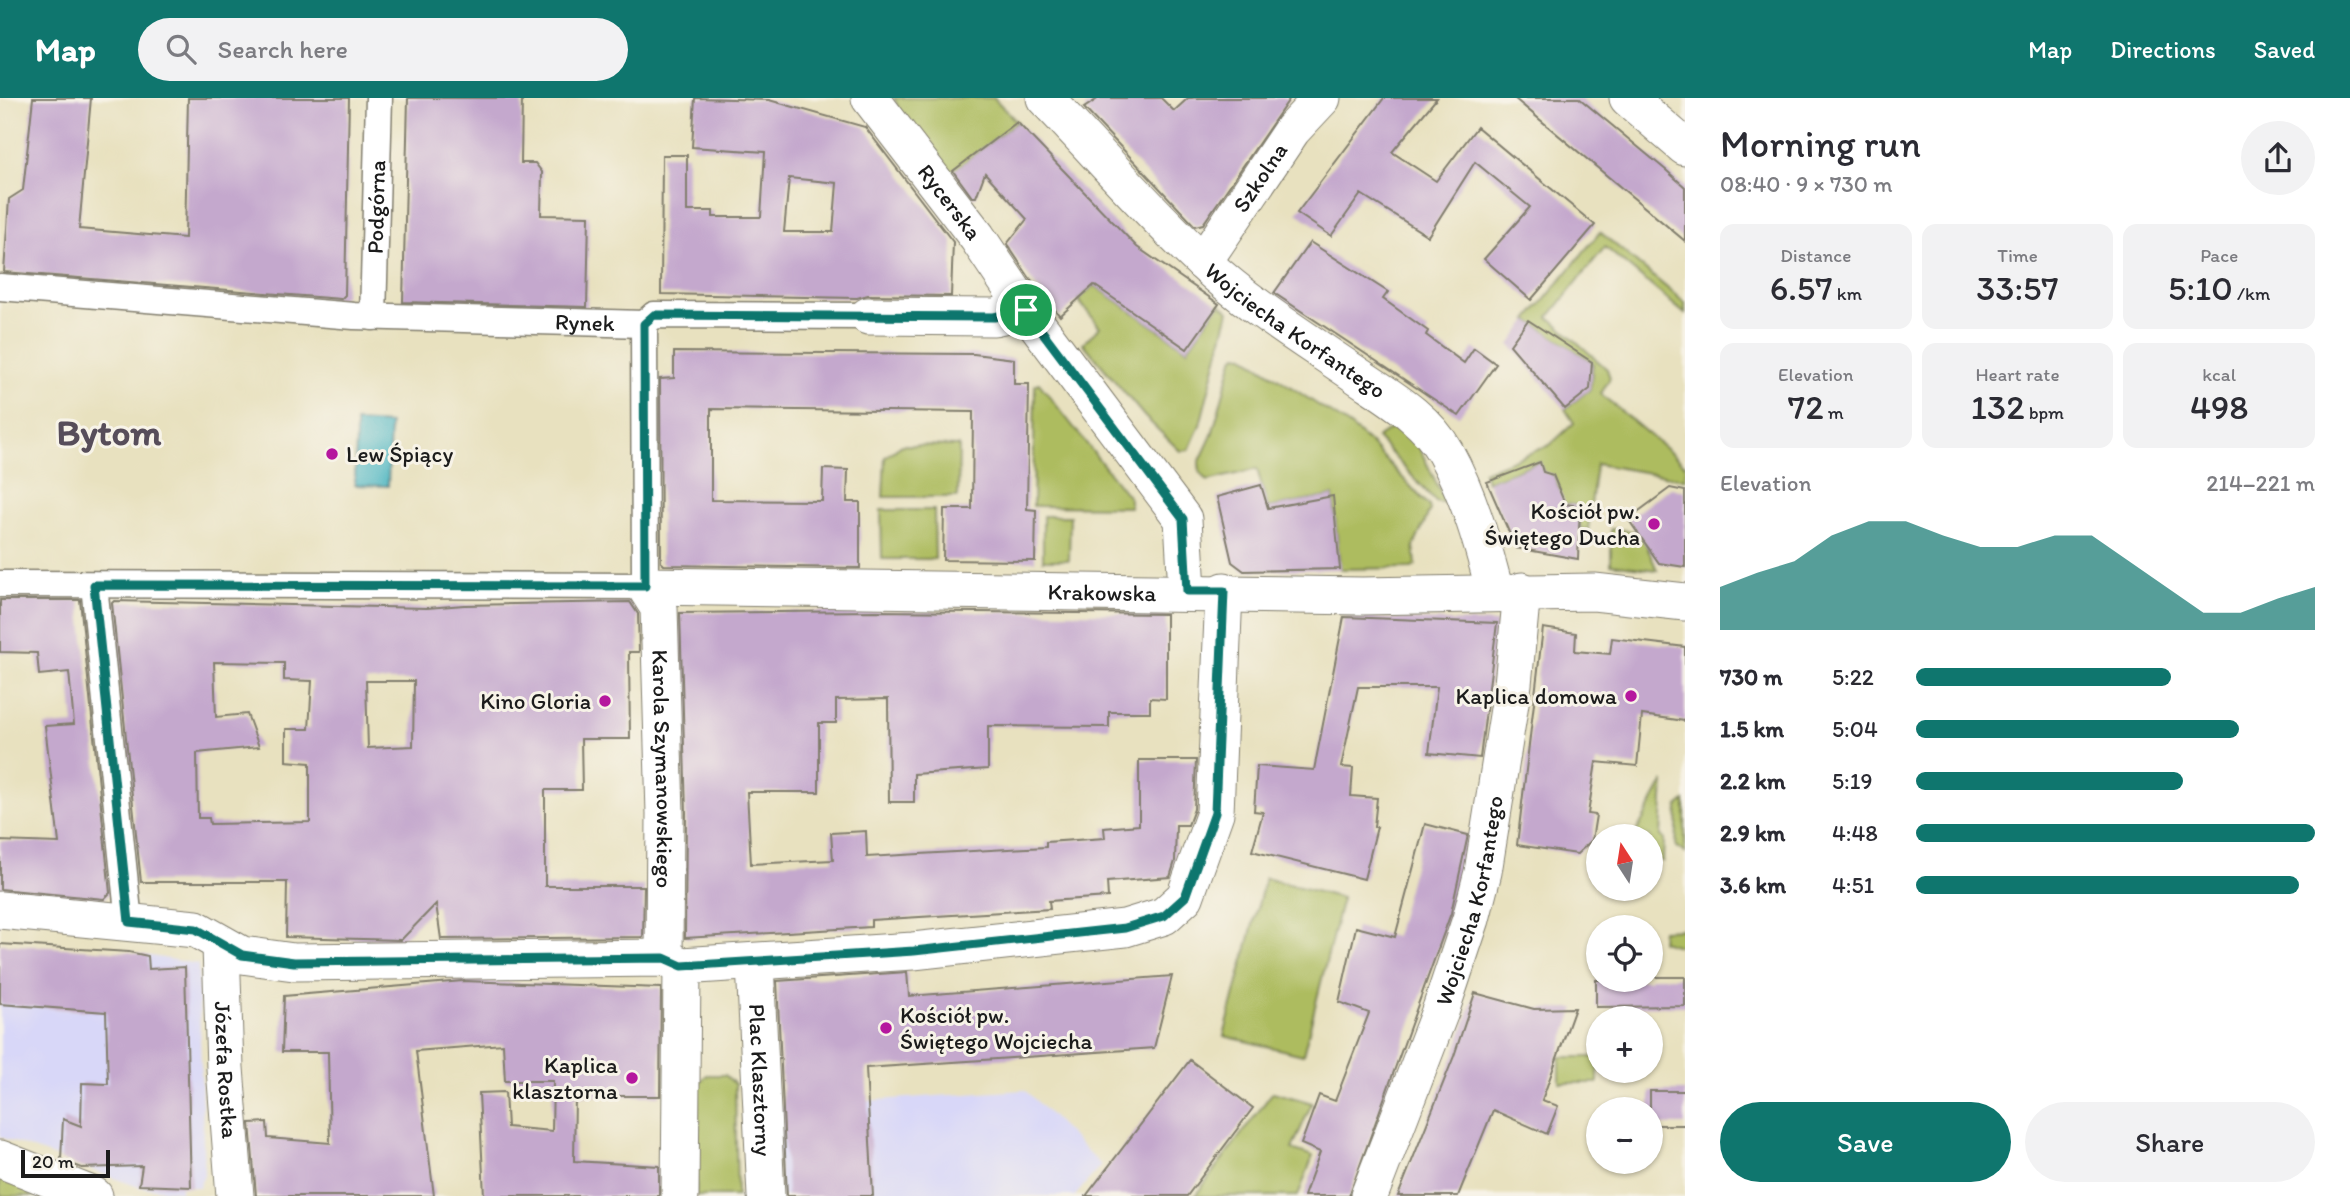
<!DOCTYPE html>
<meta charset="utf-8">
<style>
:root{--surface:#fff;--page:#f2f2f3;--text:#2b2b33;--muted:#7c7c81;--accent:#0f766e}
body{margin:0;font-family:Itim,sans-serif;background:var(--page);color:var(--text);height:100vh;display:flex;flex-direction:column;font-size:26px;white-space:nowrap}
*{box-sizing:border-box;margin:0}
p{font-size:23px;color:var(--muted)}
.icon{flex:none;width:38px;height:38px;fill:none;stroke:currentColor;stroke-width:2;stroke-linecap:round;stroke-linejoin:round}
.map{position:relative;flex:1;overflow:hidden}
.sheet{display:flex;flex-direction:column;background:var(--surface);width:665px}
.sheet>*{flex:none}
.needle{width:46px;rotate:348deg}
.fabs{position:absolute;left:1586px;top:726px;display:grid;gap:14px}
.fabs a{display:grid;place-items:center;width:77px;height:77px;border-radius:50%;background:var(--surface);box-shadow:0 2px 5px #0004;font-size:35px}
.scale{position:absolute;left:21px;bottom:18px;width:89px;box-sizing:border-box;padding-left:7px;border:4px solid #1c1c1c;border-top:0;font-size:19px;line-height:24px;white-space:nowrap;color:#1c1c1c;-webkit-text-stroke:5px #f7f3e8;paint-order:stroke}
.pin{position:absolute;display:grid;place-items:center;width:60px;height:60px;color:#fff;margin:-30px;border:4px solid #fff;border-radius:50%;box-shadow:0 2px 7px #0007}
.round{display:grid;place-items:center;flex:none;width:74px;height:74px;border-radius:37px;background:var(--page)}
.overview{display:flex;align-items:center;justify-content:space-between;height:119px;padding:0 35px}
h1{font-size:38px;font-weight:600;line-height:52px}
.stats{display:grid;grid-template-columns:repeat(3,1fr);gap:10px;height:119px;padding:7px 35px}
.stats div{display:grid;align-content:center;border-radius:14px;background:var(--page);text-align:center}
.stats b{font-size:35px;font-weight:600}
.stats small{font-size:19px;font-weight:400}
.stats p{font-size:19px}
.chart{height:196px;padding:14px 35px}
.chart p{display:flex;justify-content:space-between}
.chart svg{width:100%;height:126px;margin-top:7px;fill:var(--accent);opacity:.7}
.primary-button{display:flex;gap:14px;margin-top:auto;padding:14px 35px}
.primary-button a{flex:1;height:80px;border-radius:42px;background:var(--accent);color:#fff;font-size:28px;font-weight:600;line-height:80px;text-align:center}
.primary-button a+a{background:var(--page);color:var(--text)}
ul{padding:0 35px;list-style:none;font-size:23px}
li{display:grid;grid-template-columns:112px 84px 1fr;align-items:center;height:52px}
li i{height:18px;border-radius:9px;background:var(--accent)}
header{display:flex;align-items:center;gap:42px;box-sizing:border-box;height:98px;padding:0 35px;background:var(--accent);color:#fff}
header strong{font-size:33px}
nav{display:flex;gap:38px;margin-inline-start:auto;font-size:24px}
.search{width:490px;height:63px;background:var(--page);display:flex;align-items:center;gap:18px;box-sizing:border-box;padding:0 24px;border-radius:38px;color:var(--muted);font-size:26px}
main{display:flex;flex:1;min-height:0}
.map>svg:first-child{display:block}
.built{fill:#d8d7f8}
.green{fill:#adbc5f;stroke:#646c3e;stroke-width:2}
.water{fill:#45b3c0;stroke:#30686e;stroke-width:2}
.building{fill:#c4a8cd;fill-rule:evenodd}
.lines{fill:none;stroke-linecap:round;stroke-linejoin:round}
.pedestrian-casing{stroke:#827e6e;stroke-width:29}
.minor-casing{stroke:#827e6e;stroke-width:39}
.pedestrian{stroke:#fff;stroke-width:26}
.minor{stroke:#fff;stroke-width:37}
.route-casing{stroke:#fff;stroke-width:14}
.route{stroke:#0f766e;stroke-width:9}
.poi-dot{fill:#b5179e;stroke:#f7f3e8;stroke-width:2.5}
.labels{text-anchor:middle;dominant-baseline:central;stroke-width:6;stroke-linejoin:round;paint-order:stroke}
.street-label{font-size:23px;fill:#1c1c1c;stroke:#f7f3e8}
.poi-label{font-size:23px;fill:#1c1c1c;stroke:#f7f3e8;text-anchor:end}
.town-label{font-size:37px;font-weight:bold;fill:#574d5a;stroke:#f7f3e8}
</style>
<header>
<strong>Map</strong>
<div class="search"><svg class="icon" aria-label="search" viewBox="0 0 24 24"><circle cx="10" cy="10" r="6"/><path d="M15 15l6 6"/></svg>Search here</div>
<nav><a>Map</a><a>Directions</a><a>Saved</a></nav>
</header>
<main>
<div class="map">
<svg width="1685" height="1098" viewBox="0 0 1685 1098">
<rect width="100%" height="100%" fill="#f7f3e8"/>
<filter id="ink" filterUnits="userSpaceOnUse"><feTurbulence type="fractalNoise" baseFrequency=".0143" numOctaves="2"/><feDisplacementMap in="SourceGraphic" scale="14" xChannelSelector="R" yChannelSelector="G"/><feConvolveMatrix kernelMatrix="1 2 1 2 8 2 1 2 1" color-interpolation-filters="sRGB"/></filter>
<filter id="wash" filterUnits="userSpaceOnUse"><feTurbulence type="fractalNoise" baseFrequency=".00686" numOctaves="4" result="noise"/><feDisplacementMap in="SourceGraphic" scale="28" xChannelSelector="R" yChannelSelector="G"/><feGaussianBlur stdDeviation="1.57" result="paint"/><feColorMatrix in="noise" values="0 0 0 0 0 0 0 0 0 0 0 0 0 0 0 0 0 1.4 0 .05"/><feComposite in="paint" operator="in"/></filter>
<g filter="url(#wash)">
<rect width="100%" height="100%" fill="#e8e1bf"/>
<path class="built" d="M133,855L198,866L204,1077L199,1089H181V1094L139,1089L0,1039V906L83,913L116,911L106,920L108,985Z
M1025,992L1101,1067L1075,1098H781L775,1009Z"/>
<path class="green" d="M894,0H994L1017,24L949,77L900,14Z
M1600,134L1685,205V216L1605,149L1549,219L1607,271L1610,280L1601,296L1685,367V381L1596,366L1588,432L1580,430V408L1556,405L1560,393L1553,377H1544L1539,364L1487,384L1483,374L1550,347L1574,325L1565,311L1590,291L1593,265L1528,222Z
M1094,187L1187,251L1220,205L1229,213L1200,327L1189,352L1180,353L1144,318L1083,245L1100,229L1078,202Z
M1237,257L1244,258L1350,328L1370,345L1429,408L1430,412L1414,448L1416,467L1412,470L1340,471L1333,398L1268,410L1257,371L1208,383L1200,374L1199,365L1212,337L1233,261Z
M1039,285L1130,401V409L1033,408L1035,287Z
M1401,324L1418,347L1444,401L1442,405H1437L1377,340Z
M902,347L959,348L958,399H883L885,359Z
M881,412H934L935,461H882Z
M1043,418H1070L1069,462H1043Z
M1611,431L1641,434L1657,472L1611,466Z
M1664,683L1661,738L1664,741L1663,763L1650,761V738H1634Z
M1685,703V755L1676,749L1678,709Z
M1265,780L1342,800L1303,957L1224,938Z
M1685,831V850L1661,843L1662,832Z
M1560,959H1598V985H1560Z
M707,977H725L735,986L737,1098H696L698,986Z
M1273,994L1312,1005L1292,1051L1313,1058L1298,1098H1195Z
M0,1080L49,1098H0Z"/>
<path class="water" d="M356,324L390,326L388,388L355,387Z"/>
<g id="blocks">
<path class="building" d="M33,0H91L79,131L185,140L188,0H349L345,197L341,201L4,174L9,101L23,92Z
M408,0H522L521,65H535L542,74L541,117L589,118L587,209L403,204Z
M695,0L769,2L865,29L953,144L951,198L868,197L857,200L661,196L662,57H687V113H713V119H761L765,54L692,49ZM789,80L837,85L833,134H784Z
M1099,0H1161L1174,13L1188,0H1290L1203,126L1195,128L1084,10Z
M1384,0H1437L1392,54L1436,83L1477,29L1595,127L1531,202L1484,161L1530,109L1475,64L1428,138L1361,96L1331,138L1297,115Z
M1514,0H1579L1667,73L1685,89V143Z
M1017,24L1137,149L1219,206L1187,251L1094,187L1060,218L1029,179L1007,146L1027,121L985,75L976,99H972L953,73Z
M1310,144L1388,194L1383,201L1428,233L1426,237L1464,265L1474,250L1496,266L1459,318L1274,195Z
M1528,222L1592,264L1590,291L1565,311L1510,247Z
M674,254L974,256L1014,261V286H1029L1027,411L1036,412L1035,463L943,462L944,411H972L973,314L711,311V402L822,403L823,371L848,372L847,404H860V470L664,467L661,464L660,281L674,280Z
M1540,364L1543,374L1553,377L1565,406L1580,408L1578,461L1516,450L1487,384Z
M1261,387L1268,410L1333,398L1340,471L1244,473L1232,464L1217,399Z
M1670,390L1685,393V469L1659,465L1628,421Z
M0,502H80L110,795L104,801L0,791V743L59,745L45,628L74,626L69,574L39,577L37,555L0,554Z
M114,503L427,510L464,507L630,504L638,516L639,554H629L630,641H581L582,692H545V788H644L643,839L441,841L436,806L401,842L286,839L287,784H141L112,505ZM214,564L284,565V582L312,583L309,631H286V663L310,665V724L210,726L209,720H198L197,655L259,649L247,616L216,619ZM366,583H414L413,648L368,650Z
M875,513L1166,516V601L1150,600V614H1109V629L988,628V671L914,676V704H889L888,601L836,602V625H819V694H747L751,766L833,762L831,735L866,733L867,759L1046,749V744L1105,740L1104,730L1139,727V662H1196L1194,711L1188,727H1176L1175,763L1170,779L1107,784L1108,799L1049,803L1050,811L871,822V829L685,840L686,715L680,515Z
M1344,519L1497,525L1480,660L1429,655L1437,589H1358L1341,669L1353,670L1351,698L1377,700L1374,729H1377L1364,781L1252,753L1263,714L1254,713L1257,668L1314,672Z
M1543,530L1576,535L1575,553L1610,556L1612,540L1685,549V623L1642,617L1637,668L1596,664L1588,716L1596,717L1592,742L1577,756L1517,747Z
M1425,726L1468,737L1451,815L1349,1098H1304L1320,1054L1301,1046L1319,997L1335,1003L1369,915L1339,904L1356,829L1395,839Z
M0,846L129,854L148,858L149,871L185,869L191,1089L139,1087L142,1068L82,1070L61,1062L63,1021L81,1028L82,985L108,986L106,914L0,906Z
M907,874L909,898L1172,878L1154,950L866,970L873,1098H787L777,883Z
M1650,879H1685V908L1596,909V882H1650Z
M463,883L661,890L660,998H575L574,1063L659,1068V1098H484L479,995L505,994L507,1029L552,1033L553,983H505L503,946L416,953L434,1098H256L250,1025L267,1024L268,1040L330,1045L328,954H282L284,898Z
M1475,895L1534,911L1575,910L1542,1002L1558,1008L1547,1036L1493,1012L1458,1098H1398L1454,958Z
M1190,962L1253,1010L1187,1098H1086Z
M1650,993H1685V1027H1650Z"/>
</g>
</g>
<g filter="url(#ink)">
<use href="#blocks" fill-opacity="0" stroke="#827e6e" stroke-width="2"/>
<g class="lines">
<g class="pedestrian-casing">
<g id="pedestrian">
<path id="s1" d="M0,189L354,218L644,226"/>
<path id="s2" d="M373,219L379,0"/>
<path d="M644,226L654,217L868,218"/>
<path d="M0,486L645,488L644,226"/>
<path d="M94,487L129,824"/>
</g>
</g>
<g class="minor-casing">
<g id="minor">
<path id="s3" d="M870,0L977,139L1026,212L1183,421L1187,493"/>
<path id="s4" d="M1045,0C1098,55 1148,113 1204,165C1250,208 1306,242 1358,278C1389,299 1426,320 1445,354C1469,397 1483,447 1495,494"/>
<path d="M1628,0L1685,49"/>
<path id="s5" d="M1203,164L1292,32L1322,0"/>
<path d="M868,218L994,219L1026,212"/>
<path id="s6" d="M645,488L1362,498L1594,494L1685,504"/>
<path id="s7" d="M645,488L659,510L665,716L664,860"/>
<path d="M0,812L196,831L242,857L294,864L664,860L682,868L913,853L1125,830L1164,818L1185,799L1215,715L1224,493"/>
<path id="s8" d="M221,848L225,970L235,1098"/>
<path id="s9" d="M755,865L766,1098"/>
<path d="M0,1061L94,1098"/>
<path d="M680,1098L682,868"/>
<path id="s10" d="M1369,1098L1441,911L1471,821L1483,774L1513,586L1522,493"/>
</g>
</g>
<use href="#pedestrian" class="pedestrian"/>
<use href="#minor" class="minor"/>
</g>
</g>
<g class="lines" filter="url(#ink)">
<g class="route-casing">
<path id="route" d="M1026,212L1183,421L1187,493H1224L1215,715L1185,799L1164,818L1125,830L914,853L682,868L664,860L294,864L242,857L196,831L129,824L94,487L645,488L644,226L654,217L994,219Z"/>
</g>
<use href="#route" class="route"/>
</g>
<g class="poi-dot">
<circle cx="332" cy="356" r="7"/>
<circle cx="1654" cy="426" r="7"/>
<circle cx="1631" cy="598" r="7"/>
<circle cx="605" cy="603" r="7"/>
<circle cx="886" cy="930" r="7"/>
<circle cx="632" cy="980" r="7"/>
</g>
<g class="labels">
<g class="street-label">
<text stroke="none"><textPath href="#s5" startOffset="102">Szkolna</textPath></text>
<text stroke="none"><textPath href="#s3" startOffset="131">Rycerska</textPath></text>
<text stroke="none"><textPath href="#s2" startOffset="110">Podgórna</textPath></text>
<text stroke="none"><textPath href="#s1" startOffset="586">Rynek</textPath></text>
<text stroke="none"><textPath href="#s4" startOffset="343">Wojciecha Korfantego</textPath></text>
<text stroke="none"><textPath href="#s6" startOffset="457">Krakowska</textPath></text>
<text stroke="none"><textPath href="#s7" startOffset="187">Karola Szymanowskiego</textPath></text>
<text stroke="none"><textPath href="#s10" startOffset="313">Wojciecha Korfantego</textPath></text>
<text stroke="none"><textPath href="#s8" startOffset="124">Józefa Rostka</textPath></text>
<text stroke="none"><textPath href="#s9" startOffset="117">Plac Klasztorny</textPath></text>
</g>
<g class="poi-label">
<text x="346" y="356" text-anchor="start">Lew Śpiący</text>
<text x="1640" y="413">Kościół pw.<tspan x="1640" dy="26">Świętego Ducha</tspan></text>
<text x="1617" y="598">Kaplica domowa</text>
<text x="591" y="603">Kino Gloria</text>
<text x="900" y="917" text-anchor="start">Kościół pw.<tspan x="900" dy="26">Świętego Wojciecha</tspan></text>
<text x="618" y="967">Kaplica<tspan x="618" dy="26">klasztorna</tspan></text>
</g>
<g class="town-label">
<text x="109" y="334">Bytom</text>
</g>
</g>
</svg>
<div class="fabs">
<a><svg class="needle" viewBox="-14 -14 28 28"><path d="M0-13l5 13h-10z" fill="#e53935"/><path d="M0 13l5-13h-10z" fill="#7c7c81"/></svg></a>
<a><svg class="icon" aria-label="locate" viewBox="0 0 24 24"><circle cx="12" cy="12" r="6"/><path d="M12 2v4M12 18v4M2 12h4M18 12h4"/></svg></a>
<a>+</a>
<a>−</a>
</div>
<div class="scale">20 m</div>
<div class="pin" style="left:1026px;top:212px;background:#1e9e55"><svg class="icon" aria-label="arrive" viewBox="0 0 24 24"><path d="M6 21V4h12l-3 4 3 4H6"/></svg></div>
</div>
<section class="sheet">
<div class="overview"><div><h1>Morning run</h1><p>08:40 · 9 × 730 m</p></div><a class="round"><svg class="icon" aria-label="share" viewBox="0 0 24 24"><path d="M12 15V3M7 8l5-5 5 5M5 13v7h14v-7"/></svg></a></div>
<div class="stats">
<div><p>Distance</p><b>6.57<small> km</small></b></div>
<div><p>Time</p><b>33:57</b></div>
<div><p>Pace</p><b>5:10<small> /km</small></b></div>
</div>
<div class="stats">
<div><p>Elevation</p><b>72<small> m</small></b></div>
<div><p>Heart rate</p><b>132<small> bpm</small></b></div>
<div><p>kcal</p><b>498</b></div>
</div>
<div class="chart"><p><span>Elevation</span>214–221 m</p>
<svg viewBox="0 0 160 44" preserveAspectRatio="none"><path d="M0 44V29L10 24L20 20L30 11L40 6L50 6L60 11L70 15L80 15L90 11L100 11L110 20L120 29L130 38L140 38L150 33L160 29V44z"/></svg>
</div>
<ul>
<li><b>730 m</b>5:22<i style="width:64%"></i></li>
<li><b>1.5 km</b>5:04<i style="width:81%"></i></li>
<li><b>2.2 km</b>5:19<i style="width:67%"></i></li>
<li><b>2.9 km</b>4:48<i style="width:100%"></i></li>
<li><b>3.6 km</b>4:51<i style="width:96%"></i></li>
</ul>
<div class="primary-button"><a>Save</a><a>Share</a></div>
</section>
</main>
